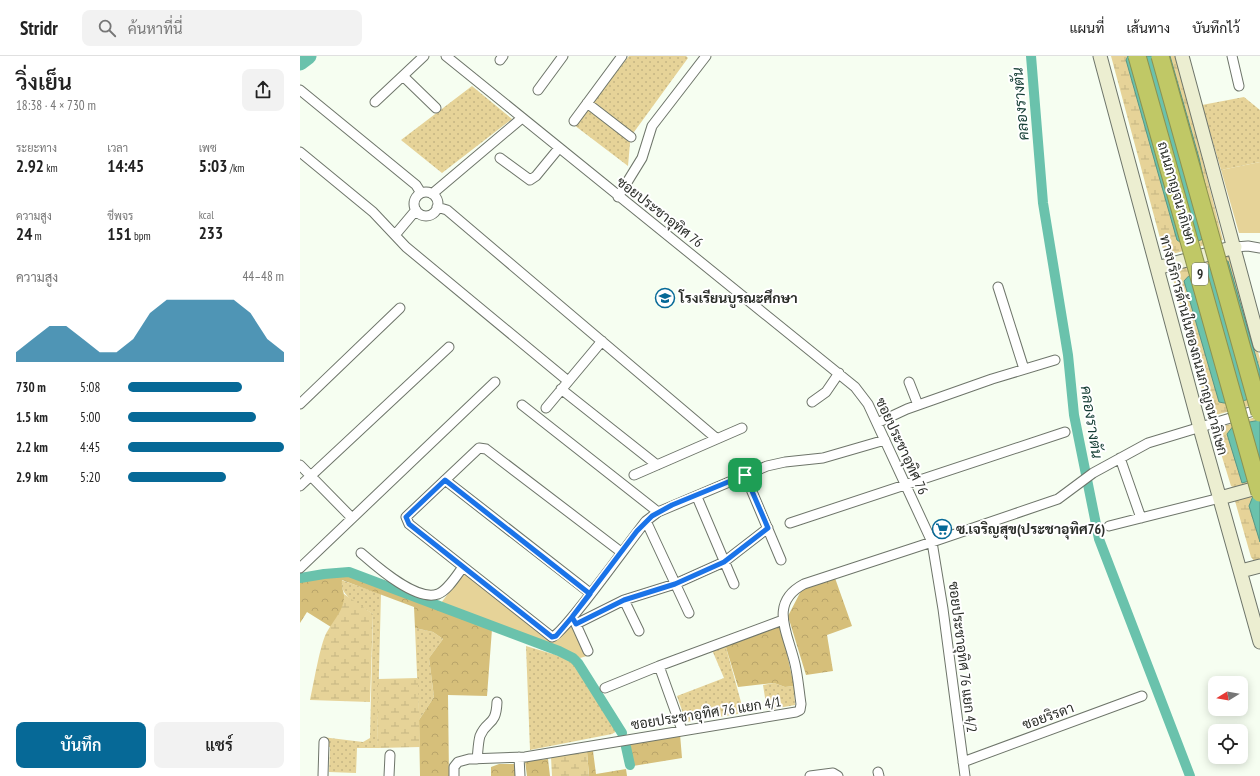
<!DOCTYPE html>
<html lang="th">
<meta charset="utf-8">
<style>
:root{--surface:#fff;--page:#f2f2f2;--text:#222;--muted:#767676;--line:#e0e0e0;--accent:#066997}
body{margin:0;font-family:"PT Sans Narrow",Sarabun,sans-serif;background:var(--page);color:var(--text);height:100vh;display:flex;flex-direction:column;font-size:15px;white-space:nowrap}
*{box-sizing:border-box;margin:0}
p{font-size:13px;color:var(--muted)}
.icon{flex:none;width:22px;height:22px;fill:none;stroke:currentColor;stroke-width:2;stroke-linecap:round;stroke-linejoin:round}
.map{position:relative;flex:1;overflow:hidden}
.details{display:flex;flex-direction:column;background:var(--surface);width:300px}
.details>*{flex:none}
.needle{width:26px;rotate:259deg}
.buttons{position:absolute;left:908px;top:620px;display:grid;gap:8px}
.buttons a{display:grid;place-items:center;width:40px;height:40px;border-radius:8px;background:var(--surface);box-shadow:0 2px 10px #0003;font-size:20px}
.pin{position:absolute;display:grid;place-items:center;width:34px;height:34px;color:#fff;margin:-17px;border-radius:8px;box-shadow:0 2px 6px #0006}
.round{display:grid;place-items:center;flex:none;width:42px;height:42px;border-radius:8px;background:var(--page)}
.headline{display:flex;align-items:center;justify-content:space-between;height:68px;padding:0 16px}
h1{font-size:22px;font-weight:600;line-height:30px}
.metrics{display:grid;grid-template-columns:repeat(3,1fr);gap:6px;height:68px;padding:4px 16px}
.metrics div{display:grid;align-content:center}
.metrics b{font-size:17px;font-weight:600}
.metrics small{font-size:11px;font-weight:400}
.metrics p{font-size:11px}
.chart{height:112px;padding:8px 16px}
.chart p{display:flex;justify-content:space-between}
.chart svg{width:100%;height:72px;margin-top:4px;fill:var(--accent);opacity:.7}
.button{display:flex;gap:8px;margin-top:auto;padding:8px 16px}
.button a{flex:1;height:46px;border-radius:8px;background:var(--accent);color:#fff;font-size:16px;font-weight:600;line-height:46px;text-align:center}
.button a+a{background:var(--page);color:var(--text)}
ul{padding:0 16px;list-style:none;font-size:13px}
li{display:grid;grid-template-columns:64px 48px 1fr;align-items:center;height:30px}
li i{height:10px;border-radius:5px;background:var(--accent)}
header{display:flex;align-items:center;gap:24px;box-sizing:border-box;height:56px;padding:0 20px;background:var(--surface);border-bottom:1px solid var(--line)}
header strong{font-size:19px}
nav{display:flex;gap:22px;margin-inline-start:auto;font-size:14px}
.search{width:280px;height:36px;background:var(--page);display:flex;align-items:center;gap:10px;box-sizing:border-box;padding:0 14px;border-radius:8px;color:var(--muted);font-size:15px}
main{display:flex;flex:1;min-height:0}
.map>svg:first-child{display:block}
.grass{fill:url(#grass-dots)}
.forest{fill:url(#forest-crowns)}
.wetland{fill:url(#wetland-marsh)}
.park{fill:#e6d398}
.water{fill:#6ac2ac;stroke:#579685}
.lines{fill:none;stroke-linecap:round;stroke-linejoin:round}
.canal{stroke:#6ac2ac;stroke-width:10}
.river{stroke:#6ac2ac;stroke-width:17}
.street-casing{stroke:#6e756a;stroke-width:11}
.secondary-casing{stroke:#6e756a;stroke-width:15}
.street{stroke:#fff;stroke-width:9}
.secondary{stroke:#eceed1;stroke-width:13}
.highway-bridge-casing{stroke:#8c9251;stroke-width:19;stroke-linecap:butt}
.highway-bridge{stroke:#c0c866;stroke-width:17}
.route-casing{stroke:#fff;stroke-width:8}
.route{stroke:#1a73e8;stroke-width:5}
.labels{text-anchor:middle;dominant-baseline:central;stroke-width:4;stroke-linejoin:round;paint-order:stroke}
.shield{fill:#fff;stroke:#6b6d69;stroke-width:1}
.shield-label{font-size:13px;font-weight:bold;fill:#2b2e29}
.street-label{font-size:14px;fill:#2b2e29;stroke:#fff}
.poi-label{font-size:14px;font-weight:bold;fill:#2b2e29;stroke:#fff;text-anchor:start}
.water-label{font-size:15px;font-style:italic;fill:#143d34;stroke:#fff}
</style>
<header>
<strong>Stridr</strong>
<div class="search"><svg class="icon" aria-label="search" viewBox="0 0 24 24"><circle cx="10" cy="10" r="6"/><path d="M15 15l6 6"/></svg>ค้นหาที่นี่</div>
<nav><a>แผนที่</a><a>เส้นทาง</a><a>บันทึกไว้</a></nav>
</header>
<main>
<section class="details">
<div class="headline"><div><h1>วิ่งเย็น</h1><p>18:38 · 4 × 730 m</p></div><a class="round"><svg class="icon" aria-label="share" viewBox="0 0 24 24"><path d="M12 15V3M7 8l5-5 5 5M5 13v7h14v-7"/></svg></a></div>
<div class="metrics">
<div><p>ระยะทาง</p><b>2.92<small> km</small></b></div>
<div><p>เวลา</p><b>14:45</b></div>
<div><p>เพซ</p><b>5:03<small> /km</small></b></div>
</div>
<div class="metrics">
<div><p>ความสูง</p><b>24<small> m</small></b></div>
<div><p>ชีพจร</p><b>151<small> bpm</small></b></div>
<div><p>kcal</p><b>233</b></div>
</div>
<div class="chart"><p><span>ความสูง</span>44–48 m</p>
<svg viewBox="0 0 160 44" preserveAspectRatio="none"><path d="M0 44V38L10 30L20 22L30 22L40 30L50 38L60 38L70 30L80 14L90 6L100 6L110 6L120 6L130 6L140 14L150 30L160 38V44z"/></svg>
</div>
<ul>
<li><b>730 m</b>5:08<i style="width:73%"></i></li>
<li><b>1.5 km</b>5:00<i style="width:82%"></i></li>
<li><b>2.2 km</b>4:45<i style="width:100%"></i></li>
<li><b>2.9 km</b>5:20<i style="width:63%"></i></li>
</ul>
<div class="button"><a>บันทึก</a><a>แชร์</a></div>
</section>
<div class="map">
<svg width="960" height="720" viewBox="0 0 960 720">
<defs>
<pattern id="grass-dots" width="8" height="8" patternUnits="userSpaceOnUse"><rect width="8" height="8" fill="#e6d398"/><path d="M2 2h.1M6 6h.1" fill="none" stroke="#c5b583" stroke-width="1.8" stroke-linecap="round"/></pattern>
<pattern id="forest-crowns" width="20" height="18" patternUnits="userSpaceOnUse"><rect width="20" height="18" fill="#d6bf7a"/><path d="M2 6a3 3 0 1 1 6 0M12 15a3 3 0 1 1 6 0" fill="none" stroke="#b8a46a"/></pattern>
<pattern id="wetland-marsh" width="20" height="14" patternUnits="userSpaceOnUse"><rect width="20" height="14" fill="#e6d398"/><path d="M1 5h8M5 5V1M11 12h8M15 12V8" fill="none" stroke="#c5b583"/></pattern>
</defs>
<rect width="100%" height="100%" fill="#f6fef1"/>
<path class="grass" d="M329,0H386L388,2L334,76L330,87L328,110L274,69Z
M172,30L212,63L142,117L101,84Z
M944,41L960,54V106L921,114L902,49Z
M41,524L81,538L77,692H57L56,717L29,716L30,691H20L22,681L63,686L70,682L73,558C60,549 40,541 41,524Z
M115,572L133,576L143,583L129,602L134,641L119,664Z
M425,588L444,657L386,666L377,640L424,622L412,594Z
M226,590L269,603L277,610L317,675L312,678L230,694Z
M474,627L485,631L494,630L495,649L467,654L463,629Z"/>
<path class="forest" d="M47,518L138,550L192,573L187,640L148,639L149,720H120L119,664L134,641L129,602L143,583L133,576L115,572L114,551L42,524C41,530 43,533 44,539C47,551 37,562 31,571L7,556L0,567V525Z
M535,522L552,570L527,579L533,615L506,619L488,560L502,533Z
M476,569L481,570L494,630L485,631L474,627L438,631L425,588Z
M380,678L382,702L333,710L329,687Z
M293,695L296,718L326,713L327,720H289L287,696Z
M248,703L250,720H227L225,705Z
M199,708H216V720H191V711Z"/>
<path class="wetland" d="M811,0H876L923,184L876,197H864Z
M931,197L960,303V347L912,360L906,349L872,219L873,214Z
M960,360V425L935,432L931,430L915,378L916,372Z
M960,435V505L955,506L951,501L935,445L941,440Z
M44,538L73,558L70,646L10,644C14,626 19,595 25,580C32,565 45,555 44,538Z
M118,622L120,691L77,692L78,623Z
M287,696L289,720H252L251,701Z"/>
<path class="park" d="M960,106V177H939L921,114Z
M165,515L245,580L271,569L287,600L280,602L256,590L141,547Z"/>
<path class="water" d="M828,0H870L899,102L916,178L898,185L883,188L877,184L826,4Z
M928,205L960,315V339C946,344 933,350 919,346L884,225C898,209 907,208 928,205Z
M960,364V422L942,427L927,378L934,369Z
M960,438V486L949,450L953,440Z"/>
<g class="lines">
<path class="canal" d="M731,0L743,147L768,299L774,359L799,483L890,720
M0,522L24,518L49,516L259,595L273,602L278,607L322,677
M326,691L330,709"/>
<path class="river" d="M0,6L8,0"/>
<g class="street-casing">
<path id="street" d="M146,0L555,331L568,348L632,486L758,443L793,417L848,387L960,353
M932,0L939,30
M200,4L203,0
M103,20L136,52
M0,34L116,129L121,137
M238,34L263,0
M75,46L124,0
M287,47L331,81
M274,65L322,0
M0,96L73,156L106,191L268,325
M200,102L230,124L236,120L259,92
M114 148a12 12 0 1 1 24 0a12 12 0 1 1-24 0Z
M132,138L222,62
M318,141L342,102L352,70L406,0
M137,151L147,154L417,383
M95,179L116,154
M935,191L948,190L960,192
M698,231L724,313
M609,326L618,349
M261,333L357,409
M512,346L526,336L539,317
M0,348L100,252
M222,349L358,456
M246,352L302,285
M577,367L607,353L692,323L755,304
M820,402L841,462
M0,409L52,462
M334,419L442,372
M445,419L481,504
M145,424L290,537
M0,430L149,291
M397,441L434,528
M346,465L389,557
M490,467L765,376
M809,470L920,442
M321,496L186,393L179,392L106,461L109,468L252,581C265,577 331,483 346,465L358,456L467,410L485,406L523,402L585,384
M61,497C76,510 116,546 138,538C148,534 156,520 163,511
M0,512L195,326
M324,544L339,575
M274,564L288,595
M276,568L324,544L375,528L424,506L468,472
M359,610L382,674
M305,632L359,610L483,564
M219,701L220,720
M177,703C178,696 178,687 180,680C187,663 196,671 197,646
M663,706L842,640
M578,716L579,720
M23,720L24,686
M89,720L90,699
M154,720V711L158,706L169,703L225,701L496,656L500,654L501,648C499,634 498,621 495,608C488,577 468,547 504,528L632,486L643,553L665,720
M510,720L533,717L538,720"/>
</g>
<g class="secondary-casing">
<path id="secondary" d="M800,0L900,372L960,586
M882,0L960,289
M857,212L935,191
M920,442L960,431
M941,515L960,510"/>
</g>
<use href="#street" class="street"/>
<use href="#secondary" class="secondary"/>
<g class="highway-bridge-casing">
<path id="highway-bridge" d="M837,0L960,437
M860,0L960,357"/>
</g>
<use href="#highway-bridge" class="highway-bridge"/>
</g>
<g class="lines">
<g class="route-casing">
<path id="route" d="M445,419L372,449L352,460L337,475L272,561L256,580L252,581L109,468L106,461L145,424L290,538L272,561L276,568L324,544L375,528L424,506L468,472L445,419"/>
</g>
<use href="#route" class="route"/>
</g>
<defs>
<g id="school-ring" transform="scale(1)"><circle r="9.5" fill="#fff" stroke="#066997" stroke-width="1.5"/><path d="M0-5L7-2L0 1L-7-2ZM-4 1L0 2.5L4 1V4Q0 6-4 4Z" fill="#066997"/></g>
<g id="supermarket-ring" transform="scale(1)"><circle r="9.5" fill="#fff" stroke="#066997" stroke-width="1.5"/><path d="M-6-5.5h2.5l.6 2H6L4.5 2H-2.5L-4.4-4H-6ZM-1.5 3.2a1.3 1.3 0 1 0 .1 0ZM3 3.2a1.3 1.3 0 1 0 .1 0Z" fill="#066997"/></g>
</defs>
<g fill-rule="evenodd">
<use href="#school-ring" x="365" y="242"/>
<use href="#supermarket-ring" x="642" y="473"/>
</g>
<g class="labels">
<rect class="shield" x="892" y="207" width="16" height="22" rx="3"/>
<g class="shield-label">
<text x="900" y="218">9</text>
</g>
<g class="street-label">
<text transform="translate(877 137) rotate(74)">ถนนกาญจนาภิเษก</text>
<text transform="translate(360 156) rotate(38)">ซอยประชาอุทิศ 76</text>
<text transform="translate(894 289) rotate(75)">ทางบริการด้านในของถนนกาญจนาภิเษก</text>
<text transform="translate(602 390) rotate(65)">ซอยประชาอุทิศ 76</text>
<text transform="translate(663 601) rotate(83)">ซอยประชาอุทิศ 76 แยก 4/2</text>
<text transform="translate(406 657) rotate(-9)">ซอยประชาอุทิศ 76 แยก 4/1</text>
<text transform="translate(748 660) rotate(-20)">ซอยริรดา</text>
</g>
<g class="poi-label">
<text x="379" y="242">โรงเรียนบูรณะศึกษา</text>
<text x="656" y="473">ซ.เจริญสุข(ประชาอุทิศ76)</text>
</g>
<g class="water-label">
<text transform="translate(720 48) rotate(-95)">คลองรางตัน</text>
<text transform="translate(792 366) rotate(81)">คลองรางตัน</text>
</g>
</g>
</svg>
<div class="buttons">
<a><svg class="needle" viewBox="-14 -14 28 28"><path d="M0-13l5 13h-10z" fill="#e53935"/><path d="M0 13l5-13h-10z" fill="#767676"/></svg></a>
<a><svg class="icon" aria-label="locate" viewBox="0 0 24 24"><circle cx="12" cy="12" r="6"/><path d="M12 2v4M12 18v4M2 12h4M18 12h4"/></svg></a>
</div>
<div class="pin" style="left:445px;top:419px;background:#1e9e55"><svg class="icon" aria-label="arrive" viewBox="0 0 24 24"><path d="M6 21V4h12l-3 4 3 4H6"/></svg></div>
</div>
</main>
